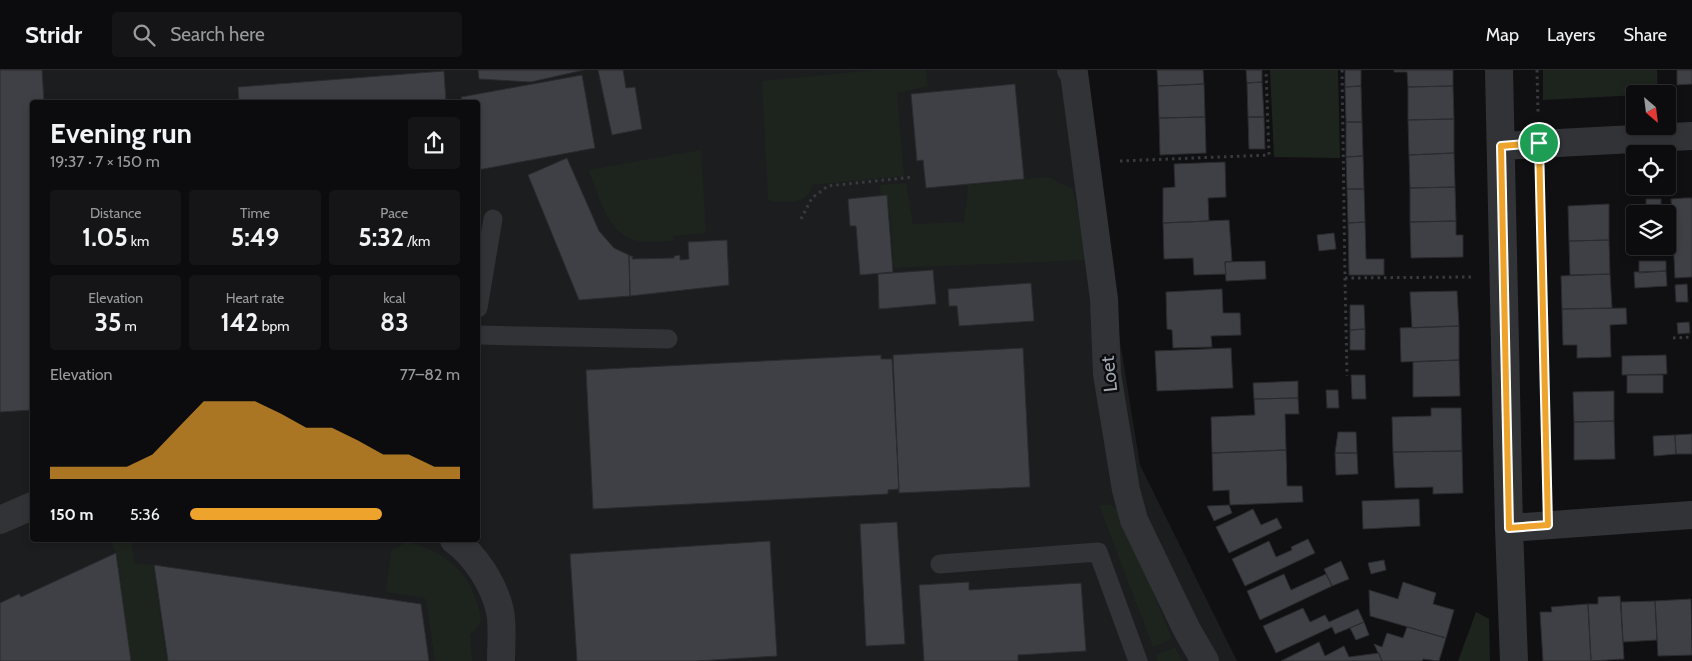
<!DOCTYPE html>
<meta charset="utf-8">
<style>
:root{--surface:#0c0c0e;--page:#151517;--text:#f1f3f6;--muted:#9a9b9e;--line:#2c2c2e;--accent:#eea42c}
body{margin:0;font-family:Cabin,sans-serif;background:var(--page);color:var(--text);height:100vh;display:flex;flex-direction:column;font-size:19px;white-space:nowrap}
*{box-sizing:border-box;margin:0}
p{font-size:16px;color:var(--muted)}
.icon{flex:none;width:28px;height:28px;fill:none;stroke:currentColor;stroke-width:2;stroke-linecap:round;stroke-linejoin:round}
.map{position:relative;flex:1;overflow:hidden}
.side{position:absolute;left:30px;top:30px;width:450px;height:442px;display:flex;flex-direction:column;background:var(--surface);border-radius:5px;box-shadow:0 2px 8px #0003,0 0 0 1px var(--line)}
.side>*{flex:none}
.needle{width:32px;rotate:152deg}
.buttons{position:absolute;left:1626px;top:15px;display:grid;gap:10px}
.buttons a{display:grid;place-items:center;width:50px;height:50px;border-radius:5px;background:var(--surface);box-shadow:0 2px 8px #0003,0 0 0 1px var(--line);font-size:25px}
.pin{position:absolute;display:grid;place-items:center;width:42px;height:42px;color:#fff;margin:-21px;border:2px solid #fff;border-radius:50%;box-shadow:0 1px 5px #0007}
.round{display:grid;place-items:center;flex:none;width:52px;height:52px;border-radius:5px;background:var(--page)}
.overview{display:flex;align-items:center;justify-content:space-between;height:85px;padding:0 20px}
h1{font-size:28px;font-weight:800;line-height:38px}
.figures{display:grid;grid-template-columns:repeat(3,1fr);gap:8px;height:85px;padding:5px 20px}
.figures div{display:grid;align-content:center;border-radius:5px;background:var(--page);text-align:center}
.figures b{font-size:25px;font-weight:800}
.figures small{font-size:14px;font-weight:400}
.figures p{font-size:14px}
.chart{height:140px;padding:10px 20px}
.chart p{display:flex;justify-content:space-between}
.chart svg{width:100%;height:90px;margin-top:5px;fill:var(--accent);opacity:.7}
ul{padding:0 20px;list-style:none;font-size:16px}
li{display:grid;grid-template-columns:80px 60px 1fr;align-items:center;height:38px}
li i{height:12px;border-radius:6px;background:var(--accent)}
header{display:flex;align-items:center;gap:30px;box-sizing:border-box;height:70px;padding:0 25px;background:var(--surface);border-bottom:1px solid var(--line)}
header strong{font-size:24px}
nav{display:flex;gap:28px;margin-inline-start:auto;font-size:18px}
.search{width:350px;height:45px;background:var(--page);display:flex;align-items:center;gap:12px;box-sizing:border-box;padding:0 18px;border-radius:5px;color:var(--muted);font-size:19px}
.map>svg:first-child{display:block}
.built{fill:#1c1d1f;fill-rule:evenodd}
.green{fill:#1d241d}
.building{fill:#3f4045;stroke:#2a2b2e}
.lines{fill:none;stroke-linecap:round;stroke-linejoin:round}
.path{stroke:#383a3e;stroke-width:3;stroke-dasharray:2.5 4;stroke-linecap:butt}
.service{stroke:#313337;stroke-width:19}
.minor{stroke:#313337;stroke-width:28}
.route-casing{stroke:#fff;stroke-width:10}
.route{stroke:#eea42c;stroke-width:6}
.labels{text-anchor:middle;dominant-baseline:central;stroke-width:5;stroke-linejoin:round;paint-order:stroke}
.street-label{font-size:19px;fill:#a2a8b2;stroke:#0b0b0d}
</style>
<header>
<strong>Stridr</strong>
<div class="search"><svg class="icon" aria-label="search" viewBox="0 0 24 24"><circle cx="10" cy="10" r="6"/><path d="M15 15l6 6"/></svg>Search here</div>
<nav><a>Map</a><a>Layers</a><a>Share</a></nav>
</header>
<div class="map">
<svg width="1692" height="591" viewBox="0 0 1692 591">
<rect width="100%" height="100%" fill="#101012"/>
<path class="built" d="M0,0H1076L1140,395L1237,591H0ZM32,32H478V470H32Z"/>
<path class="green" d="M875,0H926L928,16L897,23L904,106L812,115C809,134 785,134 768,130L762,11Z
M1270,0H1338L1340,88L1274,87Z
M1543,0H1657L1658,24L1543,30Z
M701,80L706,163L673,166V171C662,171 649,173 638,171C608,167 598,122 588,100Z
M1048,107L1073,119L1088,190L894,198L889,134L882,133L880,115L906,113L913,154L964,152L968,115Z
M1099,435H1111L1120,441L1172,569L1153,577Z
M110,470H131L134,493L153,495L167,591H131L117,484Z
M406,472C448,480 477,509 481,552L470,565L472,591H435L426,530L424,528L386,522L391,481Z
M1476,542L1489,549L1490,591H1458Z
M1175,577L1182,591H1158L1156,585Z"/>
<path class="building" d="M0,0H42L44,32H32V76L30,77L32,106V340L0,342Z
M478,0H584L531,12L479,9Z
M598,0H623L626,18L635,17L642,59L612,65Z
M1157,0H1203L1204,14L1158,16Z
M1246,0H1262V12L1247,13Z
M1345,0H1361V16L1345,17Z
M1394,0H1453V16L1408,17L1407,2H1394Z
M1677,0H1692V14L1677,15Z
M444,1L446,32H239L238,17Z
M582,5L595,78L478,100V32H462L461,27Z
M1262,12L1264,47H1248L1247,13Z
M1015,14L1024,109L926,118L923,90L917,91L911,24Z
M1204,14L1205,47L1159,48L1158,16Z
M1361,16L1362,52H1346L1345,17Z
M1453,16L1454,49L1408,50V17Z
M1205,47L1206,83L1160,85L1159,48Z
M1248,47H1264L1265,79H1249Z
M1454,49V83L1409,85L1408,50Z
M1346,52H1362L1363,86L1346,87Z
M1454,83L1455,117L1410,118L1409,85Z
M1363,86L1364,119H1347L1346,87Z
M567,88L599,161L614,178L629,185L630,226L579,230L528,105Z
M1225,92L1226,127L1208,128L1209,151L1163,153V118L1175,117L1174,94Z
M1455,117L1456,151L1410,152V118Z
M1347,119H1364L1365,152L1348,153Z
M887,125L893,202L860,205L856,156H850L848,129Z
M1685,128H1692V207L1675,208L1671,129Z
M1646,129H1661V144H1646Z
M1609,134V170L1569,171L1568,136Z
M1229,150L1232,191L1225,192L1226,204L1194,205L1193,188L1164,189L1163,153Z
M1456,151V165H1463V187L1411,188L1410,152Z
M1365,152L1366,189H1384V205H1349L1348,153Z
M1334,163L1336,179L1319,181L1317,165Z
M727,170L729,215L630,226L629,185L633,187L632,189L674,188V186L680,185V190L689,189L688,172Z
M1609,170L1610,204L1570,205L1569,171Z
M1645,176H1666V185H1646Z
M1265,191L1266,209L1226,211L1225,192Z
M1639,191H1666V201L1639,203Z
M933,200L936,234L879,239L878,204Z
M1666,201L1667,216L1635,218L1634,202Z
M1610,204L1612,238L1562,239L1561,206Z
M1031,213L1034,251L959,256L957,236H949L948,219Z
M1687,214L1688,232H1676L1675,215Z
M1222,219L1223,243H1240L1241,265L1211,266L1212,277L1173,278L1172,260L1167,259L1166,222Z
M1457,221L1459,256L1412,258L1410,222Z
M1350,235H1364L1365,259L1350,260Z
M1626,238L1627,254L1610,255L1611,287L1577,288V275H1563L1562,239Z
M1689,252L1690,263L1678,264L1677,253Z
M1459,256V290L1401,292L1400,258Z
M1365,259V280H1350V260Z
M1023,278L1030,417L899,423L893,285Z
M1231,278L1233,318L1157,321L1155,281Z
M881,285V289H892L899,419L888,420V424L593,439L586,300Z
M1666,285L1667,304L1622,305V286Z
M1459,290L1460,326L1413,327V292Z
M1351,305H1365L1366,329H1352Z
M1627,305H1663V323H1627Z
M1298,311V328L1254,329L1253,313Z
M1326,320H1338L1339,338H1327Z
M1614,321V351L1574,352L1573,322Z
M1298,328L1299,344H1285L1286,380L1212,383L1211,347L1255,345L1254,329Z
M1431,338H1461L1462,381L1393,382L1392,347L1431,346Z
M1614,351L1615,389L1574,390V352Z
M1338,362H1356L1357,383H1335Z
M1692,364V384H1676L1675,365Z
M1675,365L1676,384L1654,386L1653,366Z
M1286,380L1287,416H1302L1303,432L1230,435L1229,420L1213,421L1212,383Z
M1462,381L1463,423L1433,424V417L1395,418L1393,382Z
M1335,383H1357L1358,404L1336,405Z
M1419,429L1420,456L1363,459L1362,431Z
M1229,435L1232,443L1214,451L1207,436Z
M1253,439L1261,455L1277,448L1282,458L1229,483L1216,457Z
M897,452L905,574L866,576L860,454Z
M1308,469L1315,483L1245,516L1232,489L1269,471L1276,487L1292,480L1291,477Z
M770,471L777,586L697,591H577L570,484Z
M116,483L131,591H0V533L19,524L21,527Z
M1384,490L1386,500L1371,504L1368,493Z
M1341,491L1349,509L1332,516L1324,499Z
M154,495L421,534L429,591H168Z
M1284,504L1291,520L1326,504L1332,516L1260,550L1247,521Z
M969,512V520L1081,513L1086,581L1018,585V591H924L919,515Z
M1403,512L1436,523L1433,534L1454,540L1446,568L1370,546L1369,520L1398,529Z
M1620,526L1624,589L1591,591L1588,534H1598V527Z
M1691,529L1692,585L1658,586L1655,531Z
M1655,531L1657,570L1623,572L1621,532Z
M1588,534L1591,591H1543L1540,542H1552L1551,537Z
M1303,538L1310,552L1325,545L1329,552L1358,539L1364,552L1335,564L1332,557L1276,583L1263,556Z
M1364,552L1369,565L1356,570L1350,558Z
M1407,557L1446,568L1439,591L1423,589L1422,591H1382L1374,574L1382,577L1387,563L1403,568Z
M1319,572L1325,586L1344,576L1349,587L1379,583L1382,591H1281Z"/>
<g class="lines">
<path class="path" d="M1342,0L1345,208L1471,207
M1537,0L1538,42
M1120,91L1269,85L1266,0
M1539,108L1548,422
M801,149L812,128L828,116L913,107
M1345,208L1347,306
M1673,268L1692,267"/>
<path class="service" d="M478,238L493,149
M478,265L668,269
M940,494L1098,482L1138,591"/>
<path class="minor" d="M1071,0L1074,3L1104,229L1107,304L1126,420L1134,450L1187,560L1205,591
M1499,0L1509,458L1514,591
M1501,76L1692,66
M0,450L32,436
M1509,458L1692,445
M454,470C476,486 494,515 500,541C503,556 501,575 501,591"/>
</g>
<g class="lines">
<g class="route-casing">
<path id="route" d="M1539,73L1548,455L1509,458L1501,76Z"/>
</g>
<use href="#route" class="route"/>
</g>
<g class="labels">
<g class="street-label">
<text transform="translate(1109 304) rotate(-96)">Loet</text>
</g>
</g>
</svg>
<div class="buttons">
<a><svg class="needle" viewBox="-14 -14 28 28"><path d="M0-13l5 13h-10z" fill="#e53935"/><path d="M0 13l5-13h-10z" fill="#9a9b9e"/></svg></a>
<a><svg class="icon" aria-label="locate" viewBox="0 0 24 24"><circle cx="12" cy="12" r="6"/><path d="M12 2v4M12 18v4M2 12h4M18 12h4"/></svg></a>
<a><svg class="icon" aria-label="layers" viewBox="0 0 24 24"><path d="M12 4l9 5-9 5-9-5zM3 14l9 5 9-5"/></svg></a>
</div>
<div class="pin" style="left:1539px;top:73px;background:#1e9e55"><svg class="icon" aria-label="arrive" viewBox="0 0 24 24"><path d="M6 21V4h12l-3 4 3 4H6"/></svg></div>
<section class="side">
<div class="overview"><div><h1>Evening run</h1><p>19:37 · 7 × 150 m</p></div><a class="round"><svg class="icon" aria-label="share" viewBox="0 0 24 24"><path d="M12 15V3M7 8l5-5 5 5M5 13v7h14v-7"/></svg></a></div>
<div class="figures">
<div><p>Distance</p><b>1.05<small> km</small></b></div>
<div><p>Time</p><b>5:49</b></div>
<div><p>Pace</p><b>5:32<small> /km</small></b></div>
</div>
<div class="figures">
<div><p>Elevation</p><b>35<small> m</small></b></div>
<div><p>Heart rate</p><b>142<small> bpm</small></b></div>
<div><p>kcal</p><b>83</b></div>
</div>
<div class="chart"><p><span>Elevation</span>77–82 m</p>
<svg viewBox="0 0 160 44" preserveAspectRatio="none"><path d="M0 44V38L10 38L20 38L30 38L40 32L50 19L60 6L70 6L80 6L90 12L100 19L110 19L120 25L130 32L140 32L150 38L160 38V44z"/></svg>
</div>
<ul>
<li><b>150 m</b>5:36<i style="width:71%"></i></li>
</ul>
</section>
</div>
